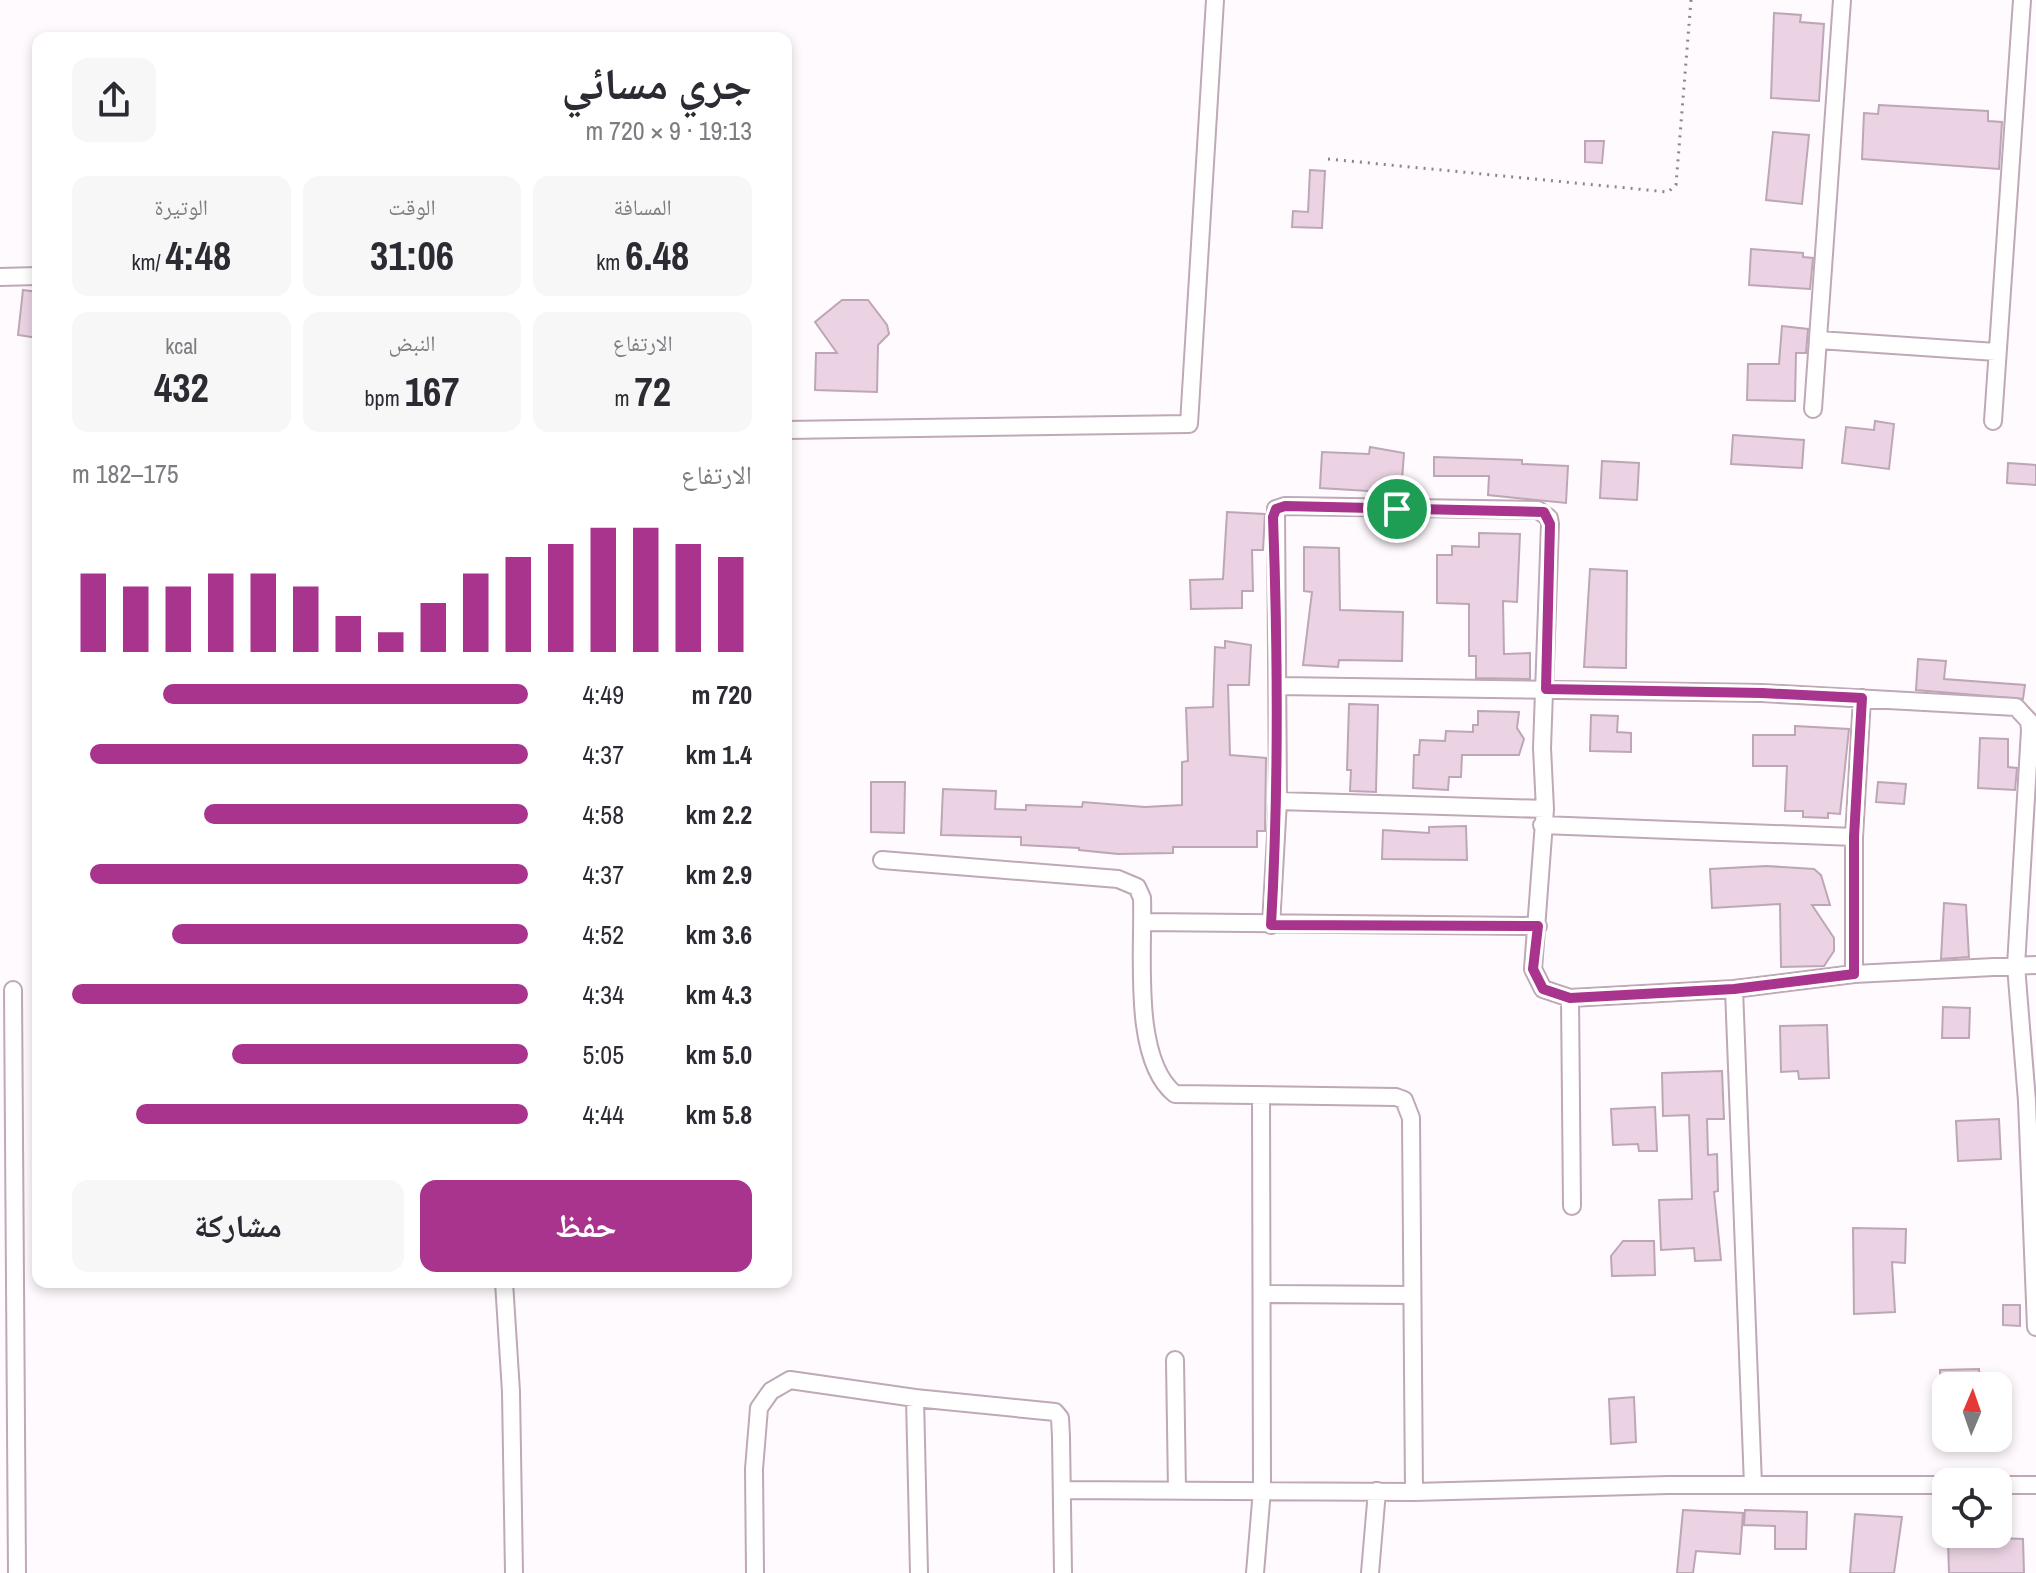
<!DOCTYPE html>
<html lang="ar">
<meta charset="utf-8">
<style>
:root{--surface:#fff;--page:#f7f7f7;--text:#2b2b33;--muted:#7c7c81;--accent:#a8348d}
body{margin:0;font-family:"Archivo Narrow","Noto Naskh Arabic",sans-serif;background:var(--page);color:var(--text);direction:rtl;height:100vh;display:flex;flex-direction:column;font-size:30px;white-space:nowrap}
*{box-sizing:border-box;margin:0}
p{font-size:26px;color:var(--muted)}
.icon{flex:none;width:44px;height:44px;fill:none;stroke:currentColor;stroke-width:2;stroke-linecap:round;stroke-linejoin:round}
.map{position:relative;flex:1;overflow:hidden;direction:ltr}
.sheet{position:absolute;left:32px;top:32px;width:760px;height:1256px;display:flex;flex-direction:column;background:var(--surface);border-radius:16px;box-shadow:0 4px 12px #0003;direction:rtl}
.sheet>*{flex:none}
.needle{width:52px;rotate:2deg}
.buttons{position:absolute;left:1932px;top:1372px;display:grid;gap:16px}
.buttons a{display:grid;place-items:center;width:80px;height:80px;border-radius:16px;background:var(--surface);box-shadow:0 4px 12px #0003;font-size:40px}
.pin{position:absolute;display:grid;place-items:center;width:68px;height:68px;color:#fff;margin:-34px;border:4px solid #fff;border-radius:50%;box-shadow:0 2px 8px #0007}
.round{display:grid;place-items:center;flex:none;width:84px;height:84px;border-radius:16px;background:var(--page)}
.head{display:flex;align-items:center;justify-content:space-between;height:136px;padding:0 40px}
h1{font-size:44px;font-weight:700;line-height:60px}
.stats{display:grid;grid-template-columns:repeat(3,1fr);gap:12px;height:136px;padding:8px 40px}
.stats div{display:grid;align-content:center;border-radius:16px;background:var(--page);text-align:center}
.stats b{font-size:40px;font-weight:700}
.stats small{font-size:22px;font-weight:400}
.stats p{font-size:22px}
.chart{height:224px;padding:16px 40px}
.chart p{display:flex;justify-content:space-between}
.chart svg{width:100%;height:144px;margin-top:8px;stroke:var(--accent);stroke-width:6}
.cta{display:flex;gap:16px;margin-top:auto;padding:16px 40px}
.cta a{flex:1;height:92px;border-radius:16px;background:var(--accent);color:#fff;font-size:32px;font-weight:700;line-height:92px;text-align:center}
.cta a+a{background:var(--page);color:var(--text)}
ul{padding:0 40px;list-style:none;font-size:26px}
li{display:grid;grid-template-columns:128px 96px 1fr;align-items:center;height:60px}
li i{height:20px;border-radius:10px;background:var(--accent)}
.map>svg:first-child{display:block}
.building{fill:#ebd3e3;stroke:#bda6b6;stroke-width:2}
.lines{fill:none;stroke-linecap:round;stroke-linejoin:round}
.street-casing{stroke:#bfa8b7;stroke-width:20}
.path{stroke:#8c858a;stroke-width:3;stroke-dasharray:2 6;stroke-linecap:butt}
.street{stroke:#fff;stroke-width:16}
.route-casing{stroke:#fff;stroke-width:16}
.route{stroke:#a8348d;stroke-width:10}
</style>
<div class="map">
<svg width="2036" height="1573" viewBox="0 0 2036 1573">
<rect width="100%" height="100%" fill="#fffafd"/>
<path class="building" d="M1774,13L1801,15L1800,22L1824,24L1819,101L1771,98Z
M1879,105L1988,111V121L2002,122L1999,169L1862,159L1864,113L1878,114Z
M1773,132L1809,135L1802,204L1766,200Z
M1585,141H1604L1602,163L1585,162Z
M1310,170L1325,171L1322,228L1292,227L1293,211L1308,212Z
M1751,249L1803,253V257L1813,258L1810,289L1749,285Z
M23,290L38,292V338L18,335Z
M842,300H868L887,325L889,334L878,345L877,392L815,390L816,353H837L815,322Z
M1782,326L1808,329L1806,353H1796L1795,401L1747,400L1748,364H1779Z
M1875,421L1894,424L1889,469L1842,463L1846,427L1874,430Z
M1733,435L1804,440L1802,468L1731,464Z
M1370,447L1404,453L1401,493L1320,488L1322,452L1369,454Z
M1434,457L1522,460V464L1568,466L1566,503L1488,495L1489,476H1434Z
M1602,461L1639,463L1637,500L1600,498Z
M2008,463L2036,465V485L2007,483Z
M1227,512L1265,514L1263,550H1252L1253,591H1242V608L1191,609L1190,580L1223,579Z
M1479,533L1520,534L1517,602L1503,601L1504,654L1530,653V679L1476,678V656H1469V604L1437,603V555H1452V546L1479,547Z
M1304,547L1339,548L1340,610L1403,612L1402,661L1339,660L1338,667L1303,665L1312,592L1304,591Z
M1590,569L1627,571L1626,668L1584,667Z
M1225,641L1251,645L1249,685H1228L1230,755L1266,758L1265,831H1257V847H1173V853L1118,854L1079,850V848L1021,845V837L941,835L943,789L996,791L995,809L1026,810V805L1082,807L1083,802L1145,807L1182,805V762L1188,761L1186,708L1213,707L1215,647L1225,648Z
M1918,659L1946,661L1944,679L2025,685L2023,699L1916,690Z
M1349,704L1378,705L1376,792L1350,791L1351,770H1347Z
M1478,711L1519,712L1517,728L1524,739L1519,755H1462L1461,777H1449L1448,790L1413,788L1414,755H1419L1420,740L1445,741L1446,731L1473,732V725H1478Z
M1591,715L1618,716L1617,732L1631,733V752L1590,751Z
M1795,726L1849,729L1840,814L1828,813V818L1803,817V811H1785L1787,766H1753V735H1795Z
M1980,738L2008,739V767L2017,768L2015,790L1978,788Z
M871,782H905L904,833L871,832Z
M1878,782L1906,784L1904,804L1876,802Z
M1466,826L1467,860L1382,859L1383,830L1429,833V827Z
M1766,866L1814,869L1821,875L1830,905H1812L1834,938V951L1824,966L1781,967L1780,904L1712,908L1710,869Z
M1944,903L1966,905L1969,957L1941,959Z
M1943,1007L1970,1008L1969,1038H1942Z
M1827,1025L1829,1078L1799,1079L1798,1071L1781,1072L1780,1026Z
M1722,1071L1724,1119H1707L1708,1155L1717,1154L1718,1191L1714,1192L1721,1260L1695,1261L1694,1248L1661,1250L1659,1200L1692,1199L1689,1115L1663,1116L1662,1073Z
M1655,1107L1657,1151H1639L1638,1144L1613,1145L1611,1109Z
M1999,1119L2001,1159L1958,1161L1956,1121Z
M1853,1228L1906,1229L1905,1263L1892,1262L1895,1312L1854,1314Z
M1623,1241H1654L1655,1275L1612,1276L1611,1256Z
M2003,1305H2020V1326L2003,1325Z
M1979,1369L1980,1386H1940V1370Z
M1634,1397L1636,1442L1611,1444L1609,1399Z
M1683,1510L1743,1513L1740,1554L1696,1551L1693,1573H1677Z
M1745,1510L1807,1512L1806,1549H1775V1526L1744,1525Z
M1855,1514L1902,1517L1894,1573H1850Z
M1976,1537L2023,1539L2024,1573H1949L1948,1538Z"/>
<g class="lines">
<g class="street-casing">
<path id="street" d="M0,277L38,276
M1819,340L1996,352
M1813,409L1842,0
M1993,421L2022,0
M786,430L1189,424L1215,0
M1279,686L1762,693L2016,707L2029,721L2030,730L2016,966L2027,1101L2036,1327
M1278,801L1545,809
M1542,825L1854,837
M882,860L1118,879L1137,887L1142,898C1144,950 1131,1059 1175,1094L1396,1097L1404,1100L1411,1118L1414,1492
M1143,922L1538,926
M1271,925L1278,801L1276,509L1285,506L1538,510L1549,518L1550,524L1542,748L1545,809L1533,969L1543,989L1570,998L1734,989L1854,974L2036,965
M1854,974V837L1862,698
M1734,989L1753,1485
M13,990L17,1573
M1570,998L1572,1206
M504,1282L511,1392L514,1573
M1262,1294L1412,1295
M1175,1360L1177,1491
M915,1398L919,1573
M1998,1485H2036
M1062,1490L1414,1492L1668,1485H1946
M755,1573L754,1469L759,1408L771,1391L790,1380L915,1398L1055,1412L1060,1418L1061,1437L1063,1573
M1255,1573L1262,1490L1261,1098
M1370,1573L1377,1491"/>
</g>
<path class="path" d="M1328,159L1668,192L1676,185L1691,0"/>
<use href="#street" class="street"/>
</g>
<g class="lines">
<g class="route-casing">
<path id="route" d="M1285,506L1544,512L1550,524L1546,689L1762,693L1862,698L1854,837V974L1734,989L1570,998L1543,989L1533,969L1538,926L1271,925C1279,788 1278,654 1273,517L1276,509Z"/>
</g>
<use href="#route" class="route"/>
</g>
</svg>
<div class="buttons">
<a><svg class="needle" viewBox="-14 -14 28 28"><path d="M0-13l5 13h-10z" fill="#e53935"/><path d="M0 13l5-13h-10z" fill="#7c7c81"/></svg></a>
<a><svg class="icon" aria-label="locate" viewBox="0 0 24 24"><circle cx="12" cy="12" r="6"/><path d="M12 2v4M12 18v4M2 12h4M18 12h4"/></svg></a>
</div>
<div class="pin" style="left:1397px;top:509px;background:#1e9e55"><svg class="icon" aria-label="arrive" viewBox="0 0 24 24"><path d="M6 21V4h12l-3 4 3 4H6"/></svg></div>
<section class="sheet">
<div class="head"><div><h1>جري مسائي</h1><p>19:13 · 9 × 720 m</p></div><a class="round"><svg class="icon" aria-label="share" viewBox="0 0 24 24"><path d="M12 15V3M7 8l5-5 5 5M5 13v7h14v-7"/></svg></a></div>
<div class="stats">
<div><p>المسافة</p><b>6.48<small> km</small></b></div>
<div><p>الوقت</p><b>31:06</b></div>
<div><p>الوتيرة</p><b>4:48<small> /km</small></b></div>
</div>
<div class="stats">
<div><p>الارتفاع</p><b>72<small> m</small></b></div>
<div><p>النبض</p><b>167<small> bpm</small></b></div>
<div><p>kcal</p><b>432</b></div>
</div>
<div class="chart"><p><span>الارتفاع</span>175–182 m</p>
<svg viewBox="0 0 160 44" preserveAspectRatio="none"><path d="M5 44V20M15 44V24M25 44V24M35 44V20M45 44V20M55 44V24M65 44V33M75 44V38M85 44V29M95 44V20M105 44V15M115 44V11M125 44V6M135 44V6M145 44V11M155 44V15"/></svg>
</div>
<ul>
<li><b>720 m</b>4:49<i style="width:80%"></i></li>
<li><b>1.4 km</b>4:37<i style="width:96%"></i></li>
<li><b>2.2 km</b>4:58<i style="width:71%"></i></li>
<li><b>2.9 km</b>4:37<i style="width:96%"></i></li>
<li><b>3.6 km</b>4:52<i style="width:78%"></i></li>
<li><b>4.3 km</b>4:34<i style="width:100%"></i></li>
<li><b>5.0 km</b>5:05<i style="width:65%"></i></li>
<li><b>5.8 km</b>4:44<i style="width:86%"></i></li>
</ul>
<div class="cta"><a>حفظ</a><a>مشاركة</a></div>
</section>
</div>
